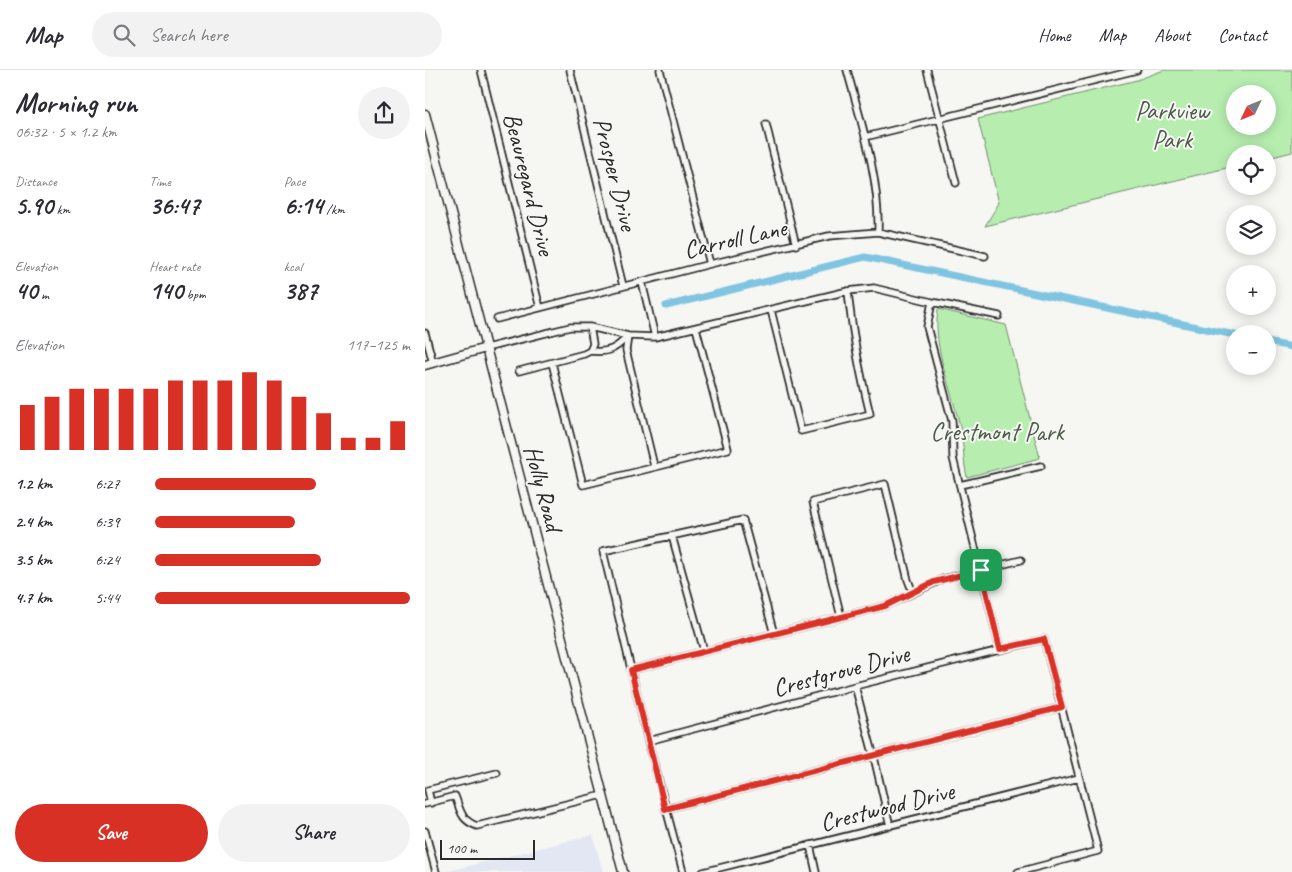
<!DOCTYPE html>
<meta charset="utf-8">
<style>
:root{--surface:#fff;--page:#f2f2f3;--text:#2b2b33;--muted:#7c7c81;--line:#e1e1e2;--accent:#d93025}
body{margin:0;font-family:Caveat,sans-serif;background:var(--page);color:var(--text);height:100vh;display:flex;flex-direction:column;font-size:19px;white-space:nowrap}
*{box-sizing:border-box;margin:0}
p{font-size:16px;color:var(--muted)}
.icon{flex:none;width:28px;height:28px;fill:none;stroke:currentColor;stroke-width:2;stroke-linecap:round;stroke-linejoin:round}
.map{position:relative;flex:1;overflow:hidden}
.sheet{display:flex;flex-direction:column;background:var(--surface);width:425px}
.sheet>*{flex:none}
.needle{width:32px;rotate:227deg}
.fabs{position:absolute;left:801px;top:15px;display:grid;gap:10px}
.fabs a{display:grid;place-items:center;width:50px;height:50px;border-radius:50%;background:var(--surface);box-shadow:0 2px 12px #0003;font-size:25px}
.scale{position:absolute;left:15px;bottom:12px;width:95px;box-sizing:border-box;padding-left:5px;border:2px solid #2b2b2b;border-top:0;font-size:14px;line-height:18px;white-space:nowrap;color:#2b2b2b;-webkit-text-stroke:4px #f6f6f2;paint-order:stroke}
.pin{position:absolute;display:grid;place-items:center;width:42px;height:42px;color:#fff;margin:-21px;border-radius:10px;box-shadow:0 2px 8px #0006}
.round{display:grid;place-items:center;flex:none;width:52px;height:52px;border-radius:26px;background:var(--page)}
.summary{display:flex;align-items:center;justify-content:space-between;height:85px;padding:0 15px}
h1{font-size:28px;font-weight:700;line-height:38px}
.metrics{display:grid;grid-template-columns:repeat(3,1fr);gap:8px;height:85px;padding:5px 15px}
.metrics div{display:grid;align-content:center}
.metrics b{font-size:25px;font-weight:700}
.metrics small{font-size:14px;font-weight:400}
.metrics p{font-size:14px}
.chart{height:140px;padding:10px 15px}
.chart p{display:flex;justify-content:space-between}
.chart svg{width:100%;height:90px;margin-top:5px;stroke:var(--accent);stroke-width:6}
.button{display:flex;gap:10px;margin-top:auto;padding:10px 15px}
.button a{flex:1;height:58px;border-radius:30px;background:var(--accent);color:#fff;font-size:20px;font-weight:700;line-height:58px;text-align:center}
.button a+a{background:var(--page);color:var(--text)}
ul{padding:0 15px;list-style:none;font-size:16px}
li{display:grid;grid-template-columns:80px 60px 1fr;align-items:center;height:38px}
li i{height:12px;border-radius:6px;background:var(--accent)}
header{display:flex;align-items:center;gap:30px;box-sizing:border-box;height:70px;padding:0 25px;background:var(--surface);border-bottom:1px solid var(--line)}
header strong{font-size:24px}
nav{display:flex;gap:28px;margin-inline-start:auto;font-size:18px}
.search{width:350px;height:45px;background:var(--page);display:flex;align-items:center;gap:12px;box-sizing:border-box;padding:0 18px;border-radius:28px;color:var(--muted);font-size:19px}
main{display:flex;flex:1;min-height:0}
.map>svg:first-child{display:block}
.built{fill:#e2e7f3}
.green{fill:#b7eeb0;stroke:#718c6e;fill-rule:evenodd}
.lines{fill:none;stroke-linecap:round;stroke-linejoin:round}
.canal{stroke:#7fc4e0;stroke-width:7}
.street-casing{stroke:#2b2b2b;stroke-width:9}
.secondary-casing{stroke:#2b2b2b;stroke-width:11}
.street{stroke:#f6f6f2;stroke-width:5.5}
.secondary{stroke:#f6f6f2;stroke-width:8}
.route-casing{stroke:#fff;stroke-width:10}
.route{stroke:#d93025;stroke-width:6}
.labels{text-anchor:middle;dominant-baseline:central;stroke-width:4;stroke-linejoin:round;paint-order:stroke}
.park-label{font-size:25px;fill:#4e5c4c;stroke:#f6f6f2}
.street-label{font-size:25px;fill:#2b2b2b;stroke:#f6f6f2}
</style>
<header>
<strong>Map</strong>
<div class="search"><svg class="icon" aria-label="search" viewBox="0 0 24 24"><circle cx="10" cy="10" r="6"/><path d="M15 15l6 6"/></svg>Search here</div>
<nav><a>Home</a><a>Map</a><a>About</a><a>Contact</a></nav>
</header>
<main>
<section class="sheet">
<div class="summary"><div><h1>Morning run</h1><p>06:32 · 5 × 1.2 km</p></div><a class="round"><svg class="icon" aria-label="share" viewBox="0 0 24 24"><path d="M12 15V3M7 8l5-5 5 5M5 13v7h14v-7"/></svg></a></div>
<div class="metrics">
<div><p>Distance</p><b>5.90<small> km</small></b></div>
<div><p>Time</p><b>36:47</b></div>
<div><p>Pace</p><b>6:14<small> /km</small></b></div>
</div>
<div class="metrics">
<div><p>Elevation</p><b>40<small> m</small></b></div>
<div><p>Heart rate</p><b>140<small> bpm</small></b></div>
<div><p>kcal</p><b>387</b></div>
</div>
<div class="chart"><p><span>Elevation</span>117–125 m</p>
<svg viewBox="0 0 160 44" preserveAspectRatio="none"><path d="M5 44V22M15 44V18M25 44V14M35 44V14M45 44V14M55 44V14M65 44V10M75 44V10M85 44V10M95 44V6M105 44V10M115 44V18M125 44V26M135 44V38M145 44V38M155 44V30"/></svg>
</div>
<ul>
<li><b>1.2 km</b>6:27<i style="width:63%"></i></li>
<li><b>2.4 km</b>6:39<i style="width:55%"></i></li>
<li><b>3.5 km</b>6:24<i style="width:65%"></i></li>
<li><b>4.7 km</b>5:44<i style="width:100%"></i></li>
</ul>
<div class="button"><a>Save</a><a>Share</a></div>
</section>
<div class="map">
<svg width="867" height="802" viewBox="0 0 867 802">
<rect width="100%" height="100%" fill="#f6f6f2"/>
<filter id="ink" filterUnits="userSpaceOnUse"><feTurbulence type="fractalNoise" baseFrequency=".02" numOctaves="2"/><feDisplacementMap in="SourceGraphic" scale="10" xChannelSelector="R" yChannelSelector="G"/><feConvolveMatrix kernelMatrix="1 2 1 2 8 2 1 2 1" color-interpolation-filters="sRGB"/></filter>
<g filter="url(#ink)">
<path class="built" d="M168,765L178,802H19Z"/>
<path class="green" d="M739,0H867V82L843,88L842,84H810V96L560,156L574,133L553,49L712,10ZM810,24H842V56H810Z
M513,239L581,255L615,388L542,407C538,391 539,376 536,361C528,321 507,280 513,239Z"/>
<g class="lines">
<path class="canal" d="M241,236L440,187L810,265
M842,272L867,277"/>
<g class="street-casing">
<path id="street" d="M56,0L115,238
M145,0L198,216
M235,0L285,194
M422,0C436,52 455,108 453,162
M502,0L531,113
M341,54L371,175
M440,67L712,0
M217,212L230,267
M507,232L502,257L527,351L528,388L575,579
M346,240L376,361L445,344C435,303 427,263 423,221
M72,249L285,194L404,166L453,162L560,186
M0,263L8,293
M203,266L201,280L229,396
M61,278L145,257H165L203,266L230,267L423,221L449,218L507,232L574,246
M165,281C184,283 191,279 203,266
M127,293L158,415L303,379L271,258
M94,301L159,284L165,281L168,274L165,257
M535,415L616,396
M247,466L279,581
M416,547L388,432L460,414L483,510L488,523
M206,600L460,536L518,509L596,490
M430,616L449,687L465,756
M223,671L430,616L619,569L673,781L593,802
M6,733L3,720L72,703
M0,734L30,726C36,742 36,750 52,756L178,725
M240,739L637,637
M0,761L11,802
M385,775L391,802
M258,802L223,671L178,481L318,450L349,564
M278,802L654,708"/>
</g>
<g class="secondary-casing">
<path id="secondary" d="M0,44L198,802
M0,295L61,278"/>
</g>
<use href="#street" class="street"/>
<use href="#secondary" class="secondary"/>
</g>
</g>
<g class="lines" filter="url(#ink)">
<g class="route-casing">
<path id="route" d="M556,500L575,579L619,569L637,637L240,739L206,600L460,536L509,512Z"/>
</g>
<use href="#route" class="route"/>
</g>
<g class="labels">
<g class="park-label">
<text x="747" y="41">Parkview<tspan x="747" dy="29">Park</tspan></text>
<text x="572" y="362">Crestmont Park</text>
</g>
<g class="street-label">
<text transform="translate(190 104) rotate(76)">Prosper Drive</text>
<text transform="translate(104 114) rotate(76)">Beauregard Drive</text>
<text transform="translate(310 169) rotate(-13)">Carroll Lane</text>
<text transform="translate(118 418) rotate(75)">Holly Road</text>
<text transform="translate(416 601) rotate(-15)">Crestgrove Drive</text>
<text transform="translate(462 737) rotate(-14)">Crestwood Drive</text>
</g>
</g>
</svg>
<div class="fabs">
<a><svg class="needle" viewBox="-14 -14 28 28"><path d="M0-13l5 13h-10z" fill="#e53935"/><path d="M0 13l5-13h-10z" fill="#7c7c81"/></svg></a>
<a><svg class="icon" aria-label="locate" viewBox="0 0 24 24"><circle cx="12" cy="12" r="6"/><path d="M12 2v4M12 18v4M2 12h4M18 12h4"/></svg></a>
<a><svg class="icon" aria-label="layers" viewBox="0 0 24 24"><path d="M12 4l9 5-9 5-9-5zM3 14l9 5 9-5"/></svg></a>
<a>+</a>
<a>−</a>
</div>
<div class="scale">100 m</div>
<div class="pin" style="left:556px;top:500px;background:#1e9e55"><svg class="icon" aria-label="arrive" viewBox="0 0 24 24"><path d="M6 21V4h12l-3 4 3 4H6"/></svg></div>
</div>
</main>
